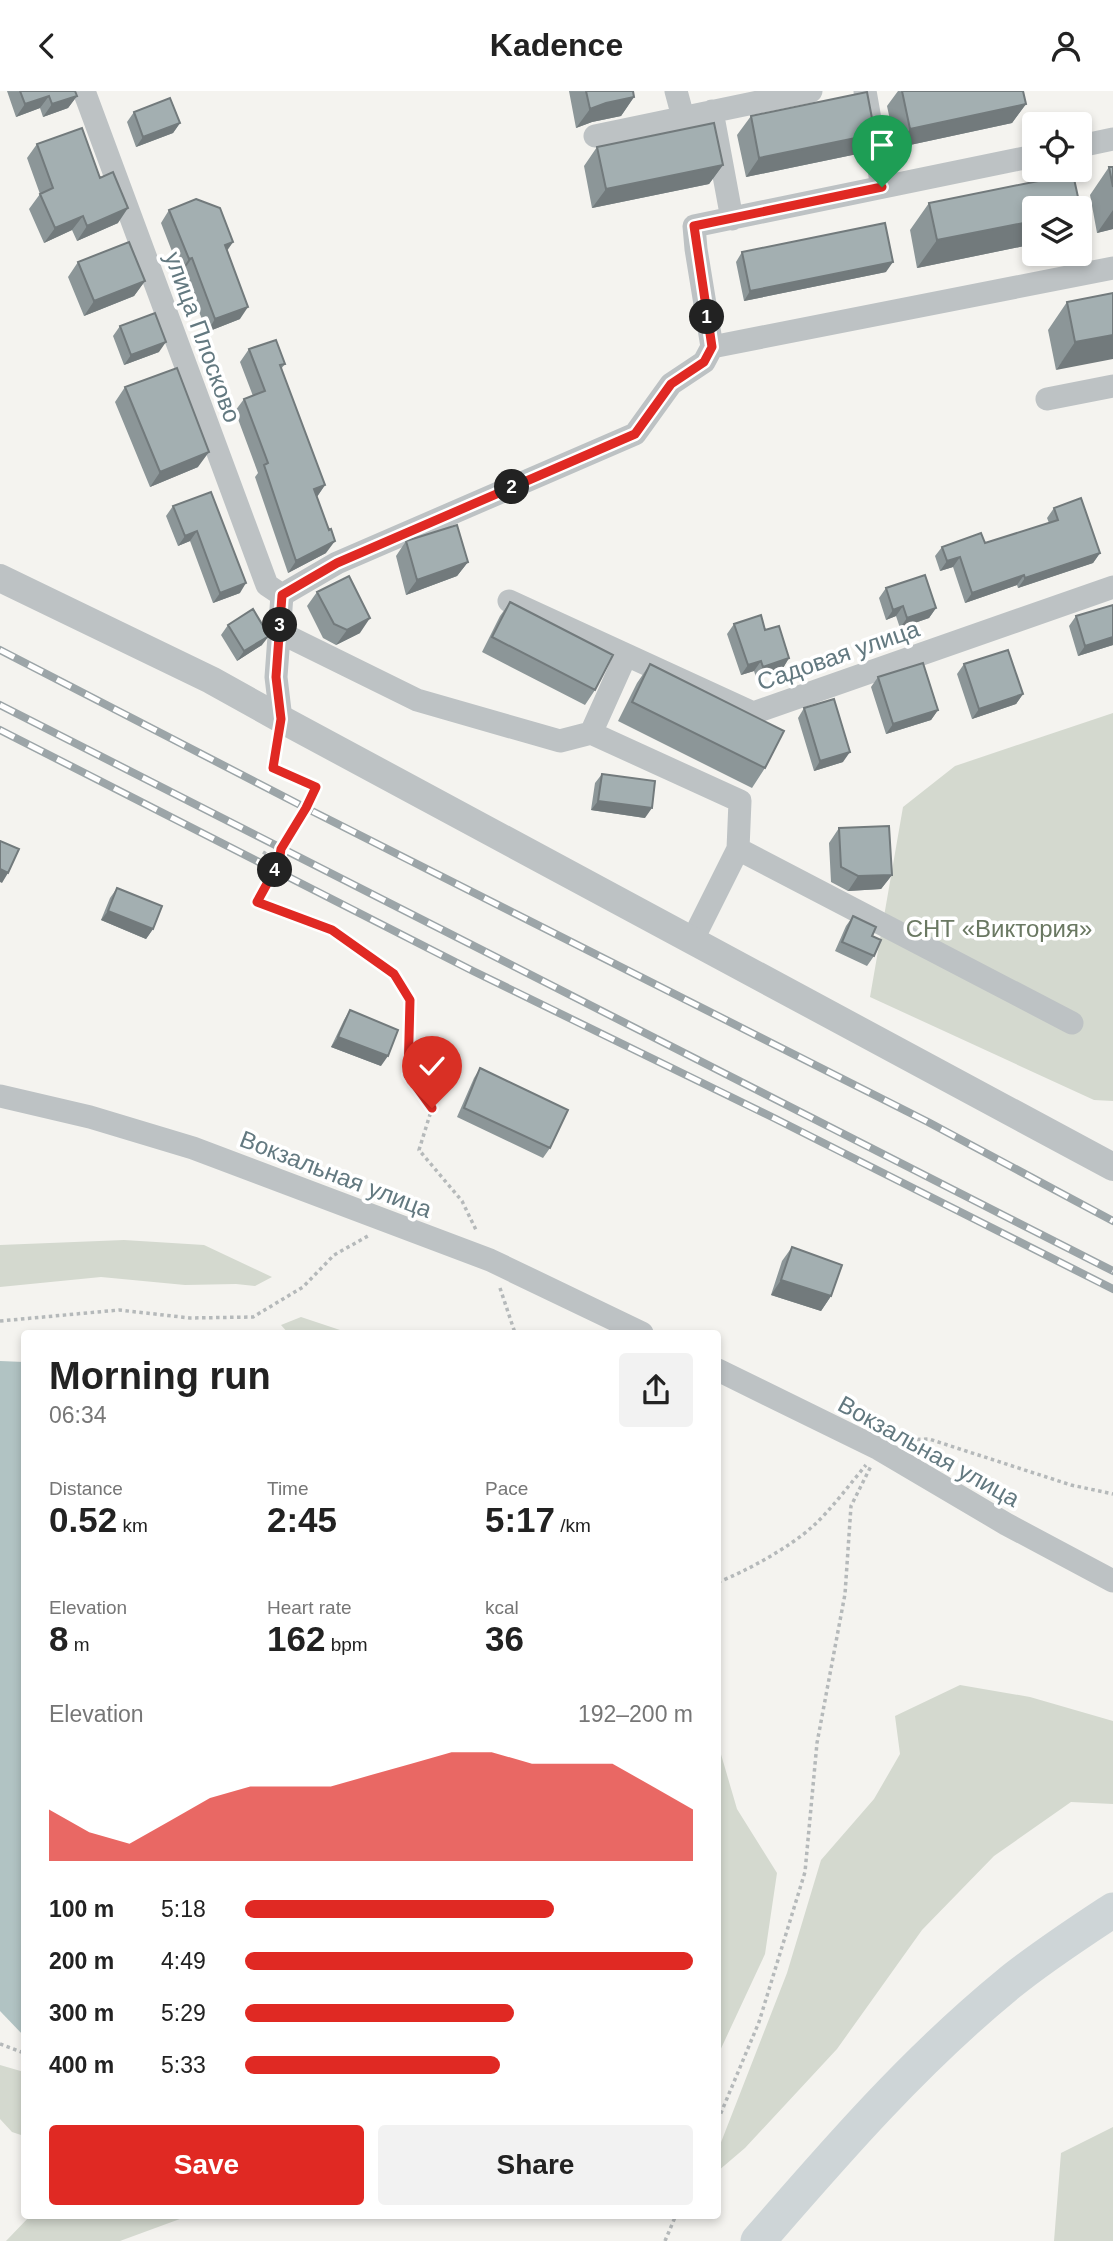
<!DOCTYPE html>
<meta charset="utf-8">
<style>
:root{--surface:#fff;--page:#f2f2f2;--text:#222;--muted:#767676;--accent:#e02923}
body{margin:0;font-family:Helvetica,sans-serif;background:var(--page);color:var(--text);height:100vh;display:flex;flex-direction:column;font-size:26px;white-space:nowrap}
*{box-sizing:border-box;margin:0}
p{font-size:23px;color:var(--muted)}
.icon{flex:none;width:38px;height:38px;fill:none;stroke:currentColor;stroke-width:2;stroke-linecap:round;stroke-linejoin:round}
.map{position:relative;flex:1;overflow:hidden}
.details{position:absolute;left:21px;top:1239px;width:700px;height:889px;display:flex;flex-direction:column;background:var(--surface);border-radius:7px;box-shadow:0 4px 10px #0003}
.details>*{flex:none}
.controls{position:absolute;left:1022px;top:21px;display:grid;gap:14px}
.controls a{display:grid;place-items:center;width:70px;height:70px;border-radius:7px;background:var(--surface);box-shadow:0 4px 10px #0003;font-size:35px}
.pin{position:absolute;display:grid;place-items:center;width:60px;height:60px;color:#fff;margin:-72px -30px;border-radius:50% 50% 50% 0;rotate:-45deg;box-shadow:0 0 7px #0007}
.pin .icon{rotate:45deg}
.km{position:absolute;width:35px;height:35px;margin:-18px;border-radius:50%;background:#222;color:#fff;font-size:19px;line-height:35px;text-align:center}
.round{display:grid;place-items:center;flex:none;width:74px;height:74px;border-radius:7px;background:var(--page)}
.head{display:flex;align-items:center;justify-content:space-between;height:119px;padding:0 28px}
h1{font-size:38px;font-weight:800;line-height:52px}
.stats{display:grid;grid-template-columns:repeat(3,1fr);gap:10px;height:119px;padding:7px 28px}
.stats div{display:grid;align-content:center}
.stats b{font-size:35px;font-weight:800}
.stats small{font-size:19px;font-weight:400}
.stats p{font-size:19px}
.chart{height:196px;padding:14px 28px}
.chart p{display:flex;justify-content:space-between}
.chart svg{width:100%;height:126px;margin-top:7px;fill:var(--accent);opacity:.7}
.cta{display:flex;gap:14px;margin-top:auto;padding:14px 28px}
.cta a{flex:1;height:80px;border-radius:7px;background:var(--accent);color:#fff;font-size:28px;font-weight:800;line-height:80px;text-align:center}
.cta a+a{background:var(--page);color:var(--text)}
ul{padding:0 28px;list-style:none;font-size:23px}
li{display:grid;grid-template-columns:112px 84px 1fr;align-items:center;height:52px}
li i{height:18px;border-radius:9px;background:var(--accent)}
header{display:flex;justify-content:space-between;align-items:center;height:91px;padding:0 28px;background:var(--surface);font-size:32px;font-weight:800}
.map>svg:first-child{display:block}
.green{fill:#d4d9cf}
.water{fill:#b1c3c3}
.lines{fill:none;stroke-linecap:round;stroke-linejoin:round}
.path{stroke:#b5b9ba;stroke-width:3.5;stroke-dasharray:3.5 3.5;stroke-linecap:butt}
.minor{stroke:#bdc2c4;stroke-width:23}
.tertiary{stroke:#bdc2c4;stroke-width:28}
.primary{stroke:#ced5d7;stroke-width:35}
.rail-casing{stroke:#9ca5a8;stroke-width:8}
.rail{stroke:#fff;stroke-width:5;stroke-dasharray:16;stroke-linecap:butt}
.wall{fill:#8c9698}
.shaded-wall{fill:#727a7c}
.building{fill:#a3afb1;stroke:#727a7c;stroke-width:2}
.route-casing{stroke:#fff;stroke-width:14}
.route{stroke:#e02923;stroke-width:9}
.labels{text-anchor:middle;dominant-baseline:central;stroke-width:7;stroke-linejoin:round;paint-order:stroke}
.street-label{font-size:24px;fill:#637980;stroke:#fff}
.park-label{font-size:24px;fill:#6a7862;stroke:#fff}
</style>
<header><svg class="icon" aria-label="back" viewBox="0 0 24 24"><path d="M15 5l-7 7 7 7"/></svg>Kadence<svg class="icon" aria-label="person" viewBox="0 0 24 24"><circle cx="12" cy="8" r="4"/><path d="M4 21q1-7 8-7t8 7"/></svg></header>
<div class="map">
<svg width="1113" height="2150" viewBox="0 0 1113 2150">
<rect width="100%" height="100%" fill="#f4f3ef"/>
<path class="green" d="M1113,622V1010L1094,1009L870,906L903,716L955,675Z
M124,1149L204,1154L272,1186L255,1195L236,1193L185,1194L101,1186L0,1196V1154Z
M301,1226L343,1240L346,1242H288L281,1234Z
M960,1594L1030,1606L1113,1630V1713L1071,1711L994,1765L922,1839L837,1958L745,2057L718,2080V2059L787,1882L821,1769L874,1708L900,1663L895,1625Z
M718,1653L737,1718L777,1782L765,1863L718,1964Z
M0,1974L24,1981V2045L12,2041L0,2028Z
M1113,2036V2150H1054L1061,2062Z
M30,2125V2124L188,2125L120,2150H6Z"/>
<path class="water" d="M0,1270L24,1271V1945L0,1920Z"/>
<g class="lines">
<path class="path" d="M277,651L273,677L316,696L306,717L281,758L279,771L257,811L333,839L394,883L409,909L408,984L432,1017L419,1059L462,1110L477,1141
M263,761L279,771
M500,1197L515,1242
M0,1230L119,1219L190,1227L253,1226L303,1196L334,1164L368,1145
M903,1349L929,1348L1071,1394L1113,1403
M718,1491C745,1481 790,1456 812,1436C831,1419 849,1394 866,1374
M0,1953L24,1962
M718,2029L759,1931L805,1781L817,1652L845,1503L851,1415L871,1375
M665,2150L676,2124"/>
<path class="minor" d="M84,0L267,494L282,504
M676,0L683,26
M865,0L882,96
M712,20L732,128
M595,45L811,0
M1080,55L1113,48
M712,256L1113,177
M1047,308L1113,295
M509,510L753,622L1113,496
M279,541L417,609L560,650L591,642L626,564
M281,628L276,586L282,504L337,472L635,343L671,293L704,271L712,256L696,158L694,135L1034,65
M591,642L740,710L738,758L692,850
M738,758L1072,932
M0,1005L90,1026L193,1057L490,1169L642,1242
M718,1279L879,1358L1006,1433L1113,1490"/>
<path class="tertiary" d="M0,487L211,589L281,628L1113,1076"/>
<path class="primary" d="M758,2150C836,2060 915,1969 1008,1893C1041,1866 1078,1842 1113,1819"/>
<g class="rail-casing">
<path id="rail" d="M0,559L306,717L928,1031L1113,1130
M0,614L1113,1180
M0,639L473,880L772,1026L1113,1198"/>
</g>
<use href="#rail" class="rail"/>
</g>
<path class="wall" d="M7,0H75L77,5L68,17L43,26L40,17L16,26Z
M569,0H633L634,6L621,25L592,31L576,37Z
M898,0H1023L1026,13L1012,32L896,57L887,15Z
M134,21L180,32L173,42L136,56L127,31Z
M751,25L875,43L862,62L746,86L737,44Z
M37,53L100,87L118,132L77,150L72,139L44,152L29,118L40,103L27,67Z
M597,56L723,74L709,93L592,117L584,75Z
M1109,76H1113V138L1097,142L1090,104Z
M1073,83L1081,120L1080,122V117H1034V153L917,177L910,139L929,112Z
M169,119L233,151L227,160L240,228L207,241L183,180L180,181L161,132Z
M742,161L886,181L744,210L736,171Z
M78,171L145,190L134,205L84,225L68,186Z
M1113,202L1056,279L1048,239L1067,211Z
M120,235L159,261L124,274L113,245Z
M249,258L285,273L281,278L325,394L317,406L326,462L288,482L255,386L258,382L235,320L244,308L253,305L240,271Z
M125,296L198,376L150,396L115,311Z
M211,401L240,502L213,512L190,450L178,455L166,425L173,415Z
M1054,417L1100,462L1093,472L1018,497L1017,494L965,512L953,476L940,480L935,465L942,456L985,452L1049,432L1047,427Z
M406,450L468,471L457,485L406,504L396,465Z
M886,497L936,517L929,527L900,537L896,525L886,529L879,507Z
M317,501L360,542L336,554L323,547L307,515Z
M510,511L595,599L585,614L482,561L500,525Z
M1113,514V554L1078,565L1069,535L1076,525Z
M734,533L765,539L789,567L783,577L756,586L754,580L741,584L727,543Z
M228,534L262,554L237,570L221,544Z
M650,573L765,677L752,697L618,630L637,592Z
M964,573L1023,603L1016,613L972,628L957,583Z
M878,586L938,619L931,629L886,643L871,596Z
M804,617L843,671L814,680L798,627Z
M602,683L645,727L591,719L595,692Z
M839,737L892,784L881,798L848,800L831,791L829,752Z
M117,797L153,838L146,848L101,829L110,807Z
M853,825L872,845L874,865L867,875L835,860L846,835Z
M350,919L381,975L331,956L344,929Z
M480,977L550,1057L543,1067L457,1026L474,987Z
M792,1156L831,1205L821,1220L771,1204L782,1170Z"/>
<path class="shaded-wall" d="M49,5L40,17L16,26L25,13Z
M77,5L68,17L43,26L52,13Z
M634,6L621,25L592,31L576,37L590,18L606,12Z
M1026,13L1012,32L896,57L910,38Z
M180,32L173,42L136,56L143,46Z
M875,43L862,62L746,86L759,67Z
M723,74L709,93L592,117L606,98Z
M128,117L118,132L77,150L87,135Z
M1113,119V138L1097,142Z
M83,125L72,139L44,152L55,137Z
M1034,130V153L917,177L937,149Z
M233,151L224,163L225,154Z
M192,167L183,180L180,181L189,168Z
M893,171L886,181L744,210L750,200Z
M145,190L134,205L84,225L94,210Z
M248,216L240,228L207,241L215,228Z
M1113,244V268L1056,279L1075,251Z
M166,251L159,261L124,274L131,264Z
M209,361L198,376L150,396L160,381Z
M325,394L316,407L314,398Z
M197,440L190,450L178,455L185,445Z
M335,450L326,462L288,482L296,470Z
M1100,462L1093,472L1018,497L1025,487Z
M960,466L953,476L940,480L947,470Z
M468,471L457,485L406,504L417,489Z
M1024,484L1017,494L965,512L972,502Z
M246,492L240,502L213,512L220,502Z
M903,515L896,525L886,529L893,519Z
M936,517L929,527L900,537L907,527Z
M370,527L360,542L336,554L347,539Z
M269,545L262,554L237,570L244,560Z
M1113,546V554L1078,565L1085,555Z
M789,567L783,577L756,586L763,576Z
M761,570L754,580L741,584L748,574Z
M1023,603L1016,613L972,628L979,618Z
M938,619L931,629L886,643L893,633Z
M850,661L843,671L814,680L820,670Z
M598,710L652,717L645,727L591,719Z
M0,778L8,782L2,792L0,791Z
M892,784L881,798L848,800L858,785Z
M108,820L153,838L146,848L101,829Z
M338,946L388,965L381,975L331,956Z
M781,1189L831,1205L821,1220L771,1204Z"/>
<path class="building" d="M20,0H75L77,5L52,13L49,5L25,13Z
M586,0H633L634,6L606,12L590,18Z
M902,0H1023L1026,13L910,38Z
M867,1L875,43L759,67L751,25Z
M170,7L180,32L143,46L134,21Z
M714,32L723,74L606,98L597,56Z
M82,37L100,87L113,81L128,117L87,135L83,125L55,137L40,103L53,97L37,53Z
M1109,76H1113V96Z
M1073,83L1081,120H1080V117H1034V130L937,149L929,112Z
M196,108L220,117L233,151L225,154L248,216L215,228L192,167L189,168L169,119Z
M885,132L893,171L750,200L742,161Z
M129,151L145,190L94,210L78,171Z
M1113,202V244L1075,251L1067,211Z
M155,222L166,251L131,264L120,235Z
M276,249L285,273L280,274L325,394L314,398L329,439L331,438L335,450L296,470L264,374L268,372L244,308L265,300L249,258Z
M177,277L209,361L160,381L125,296Z
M211,401L246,492L220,502L197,440L185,445L173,415Z
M1081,407L1100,462L1025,487L1024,484L972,502L960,466L947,470L942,456L981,442L985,452L1058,429L1054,417Z
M457,434L468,471L417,489L406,450Z
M925,484L936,517L907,527L903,515L893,519L886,497Z
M349,485L370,527L347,539L334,533L317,501Z
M510,511L613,564L595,599L492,546Z
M1113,514V546L1085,555L1076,525Z
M253,518L269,545L244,560L228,534Z
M761,524L765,539L779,535L789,567L763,576L761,570L748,574L734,533Z
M1008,559L1023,603L979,618L964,573Z
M923,572L938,619L893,633L878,586Z
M650,573L784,640L765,677L632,611Z
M834,608L850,661L820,670L804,617Z
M602,683L655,690L652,717L598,710Z
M889,735L892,784L858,785L841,776L839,737Z
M0,750L19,758L8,782L0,778Z
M117,797L162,815L153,838L108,820Z
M853,825L876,836L872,845L881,849L874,865L842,851Z
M350,919L398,939L388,965L338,946Z
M480,977L568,1019L550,1057L464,1017Z
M792,1156L842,1174L831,1205L781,1189Z"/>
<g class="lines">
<g class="route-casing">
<path id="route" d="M432,1017L408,984L410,909L394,883L332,839L257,811L279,771L281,758L306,717L316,696L273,677L281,628L276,586L282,504L337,472L635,343L671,293L704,271L712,256L694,135L882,96"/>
</g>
<use href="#route" class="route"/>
</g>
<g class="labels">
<g class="street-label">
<text transform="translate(203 246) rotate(70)">улица Плосково</text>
<text transform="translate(838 564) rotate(-19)">Садовая улица</text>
<text transform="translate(336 1083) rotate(21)">Вокзальная улица</text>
<text transform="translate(929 1360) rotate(29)">Вокзальная улица</text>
</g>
<g class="park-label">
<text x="999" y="837">СНТ «Виктория»</text>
</g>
</g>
</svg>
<div class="controls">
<a><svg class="icon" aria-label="locate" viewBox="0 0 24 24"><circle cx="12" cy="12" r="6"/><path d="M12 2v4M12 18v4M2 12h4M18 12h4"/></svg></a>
<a><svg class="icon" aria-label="layers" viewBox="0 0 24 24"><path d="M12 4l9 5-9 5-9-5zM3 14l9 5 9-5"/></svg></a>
</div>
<div class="pin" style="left:882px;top:96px;background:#1e9e55"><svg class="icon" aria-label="arrive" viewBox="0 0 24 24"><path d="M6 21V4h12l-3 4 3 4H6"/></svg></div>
<div class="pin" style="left:432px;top:1017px;background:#d93025"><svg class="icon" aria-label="check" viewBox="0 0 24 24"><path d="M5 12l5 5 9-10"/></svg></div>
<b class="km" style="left:707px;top:226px">1</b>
<b class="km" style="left:512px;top:396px">2</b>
<b class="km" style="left:280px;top:534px">3</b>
<b class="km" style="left:275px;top:779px">4</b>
<section class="details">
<div class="head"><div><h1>Morning run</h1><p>06:34</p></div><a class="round"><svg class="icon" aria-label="share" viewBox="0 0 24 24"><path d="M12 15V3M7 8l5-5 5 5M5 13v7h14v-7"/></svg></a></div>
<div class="stats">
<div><p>Distance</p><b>0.52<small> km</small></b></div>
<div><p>Time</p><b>2:45</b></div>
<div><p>Pace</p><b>5:17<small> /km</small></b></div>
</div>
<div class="stats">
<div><p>Elevation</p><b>8<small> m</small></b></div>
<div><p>Heart rate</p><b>162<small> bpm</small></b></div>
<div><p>kcal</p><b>36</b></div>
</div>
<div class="chart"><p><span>Elevation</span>192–200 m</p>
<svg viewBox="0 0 160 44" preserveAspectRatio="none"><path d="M0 44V26L10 34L20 38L30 30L40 22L50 18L60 18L70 18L80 14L90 10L100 6L110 6L120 10L130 10L140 10L150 18L160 26V44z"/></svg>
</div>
<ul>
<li><b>100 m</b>5:18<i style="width:69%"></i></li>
<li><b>200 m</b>4:49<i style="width:100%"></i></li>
<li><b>300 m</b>5:29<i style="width:60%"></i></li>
<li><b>400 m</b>5:33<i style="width:57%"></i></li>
</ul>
<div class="cta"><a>Save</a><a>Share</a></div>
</section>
</div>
